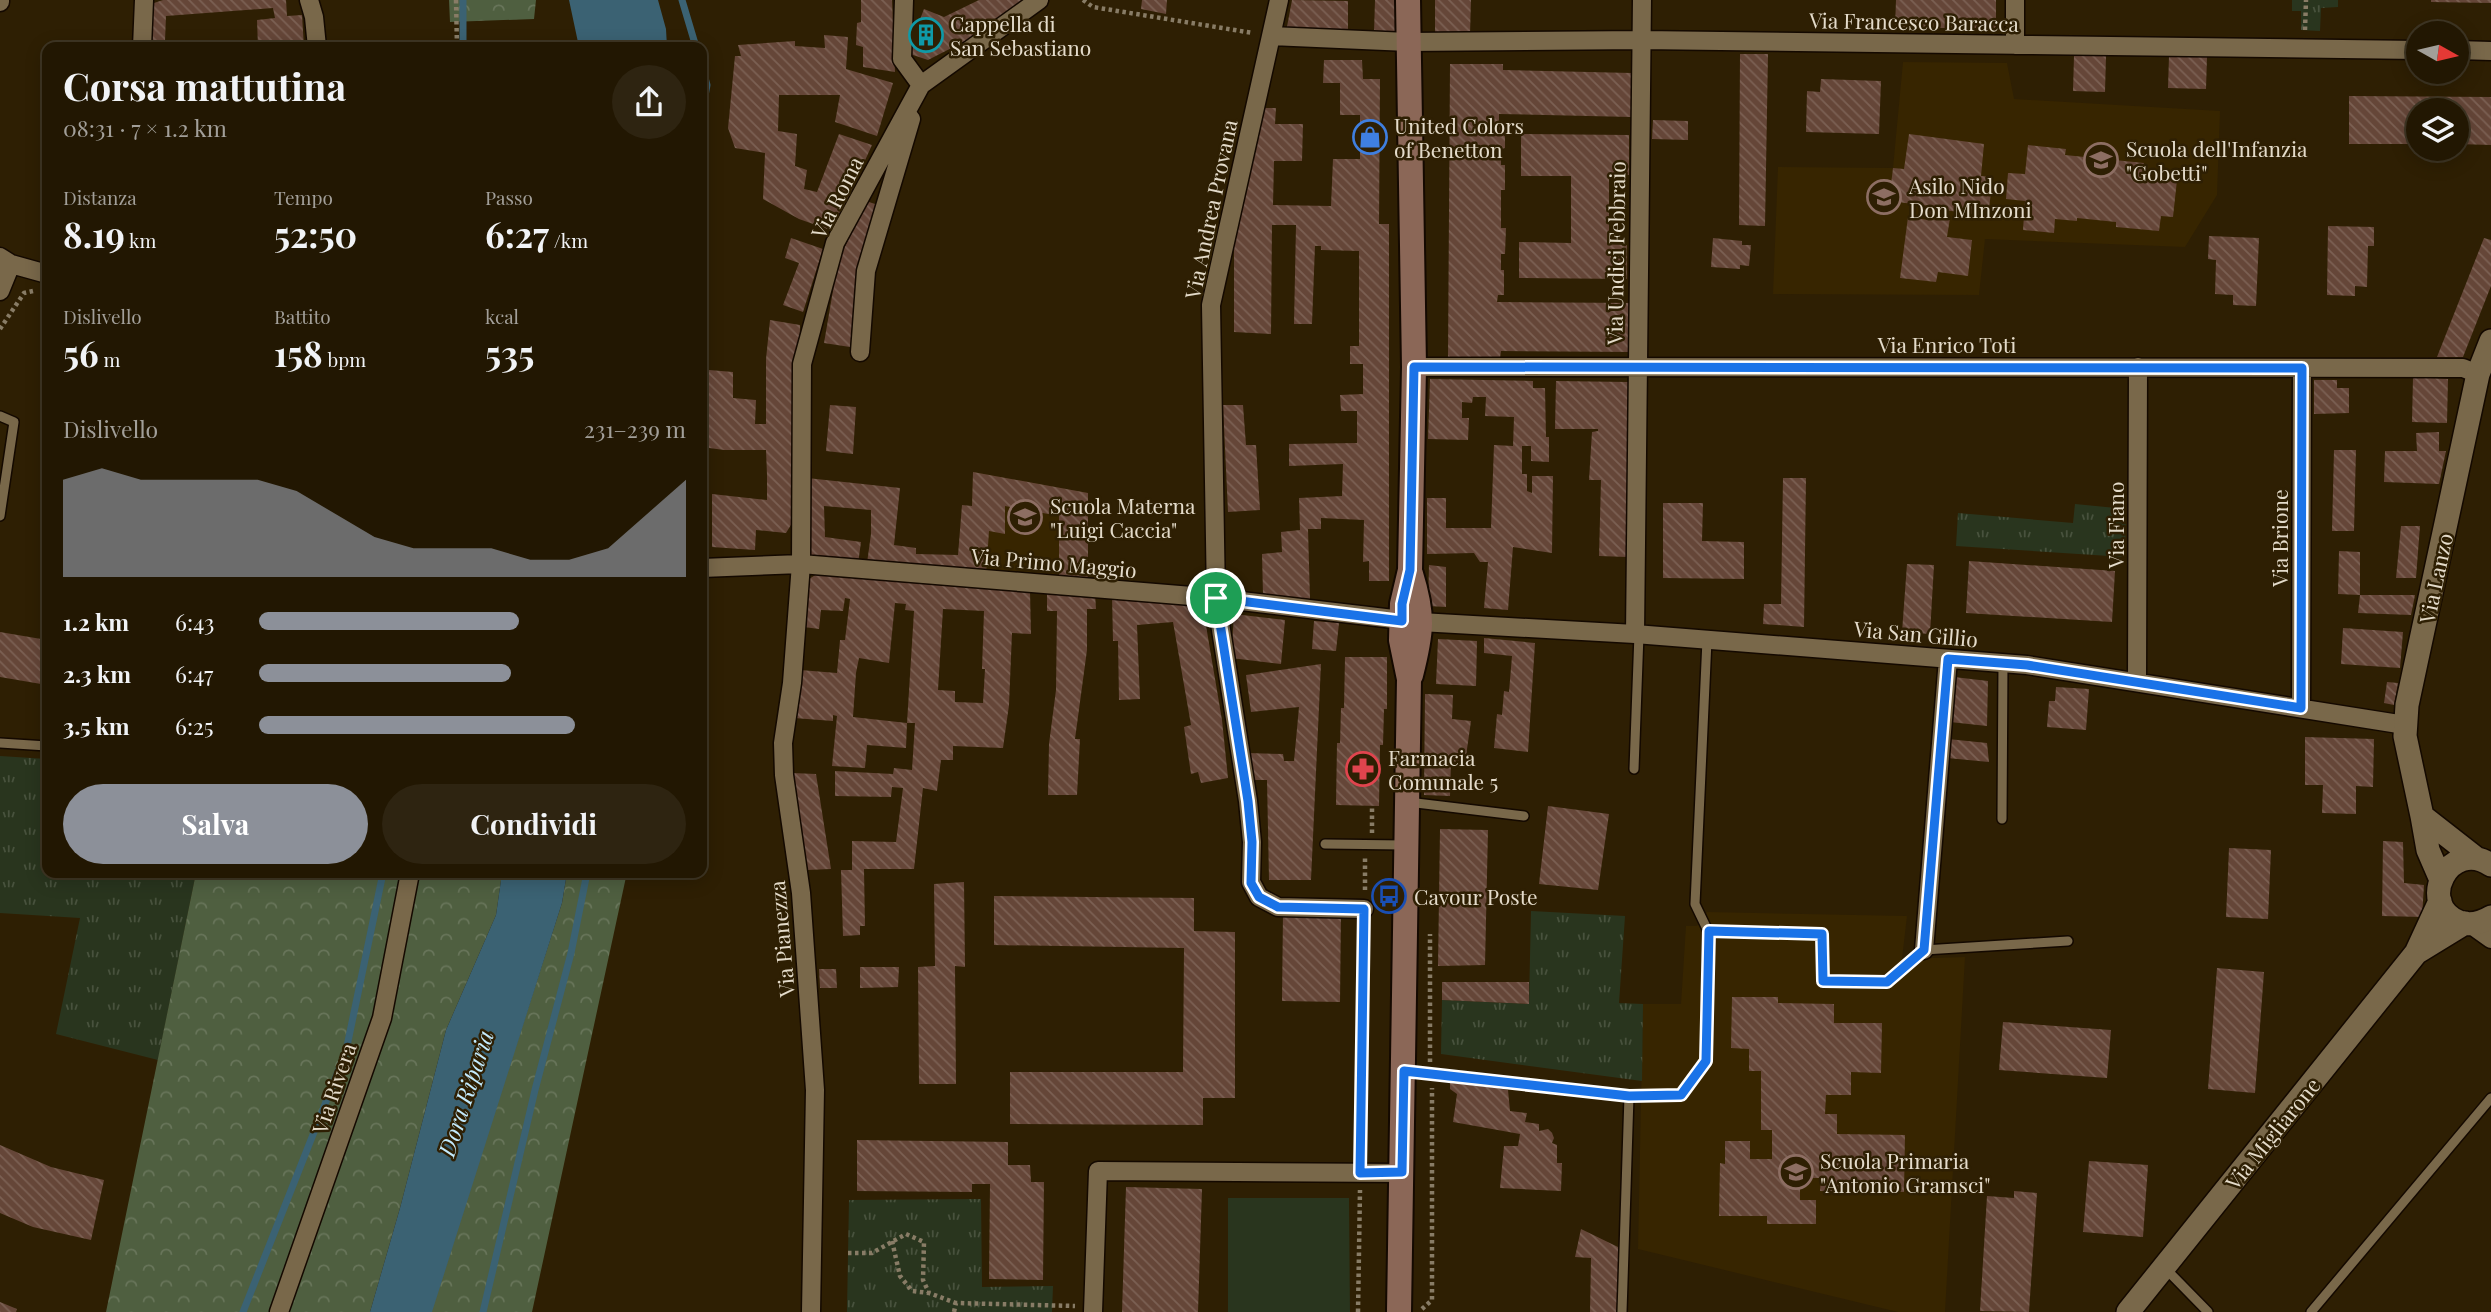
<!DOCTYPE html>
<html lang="it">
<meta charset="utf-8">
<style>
:root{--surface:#221702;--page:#2e2411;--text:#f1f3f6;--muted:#a29f99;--line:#3f3624;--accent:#8c9099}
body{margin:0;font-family:"Playfair Display",serif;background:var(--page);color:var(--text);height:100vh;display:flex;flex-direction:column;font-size:26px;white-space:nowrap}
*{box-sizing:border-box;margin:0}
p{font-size:23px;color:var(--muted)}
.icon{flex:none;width:38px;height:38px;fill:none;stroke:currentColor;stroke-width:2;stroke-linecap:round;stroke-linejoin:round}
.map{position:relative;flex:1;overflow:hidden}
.sheet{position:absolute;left:42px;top:42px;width:665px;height:836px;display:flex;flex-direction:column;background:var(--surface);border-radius:14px;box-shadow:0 4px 18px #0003,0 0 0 2px var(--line)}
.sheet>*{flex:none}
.needle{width:46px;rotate:98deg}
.tools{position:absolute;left:2406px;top:21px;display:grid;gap:14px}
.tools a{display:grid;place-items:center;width:63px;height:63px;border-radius:50%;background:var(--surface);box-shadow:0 4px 18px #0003,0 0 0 2px var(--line);font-size:35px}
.pin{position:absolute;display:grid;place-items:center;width:60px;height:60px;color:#fff;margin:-30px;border:4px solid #fff;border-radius:50%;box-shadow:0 2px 7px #0007}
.round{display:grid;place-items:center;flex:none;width:74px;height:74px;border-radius:37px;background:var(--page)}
.headline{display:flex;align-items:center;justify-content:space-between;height:119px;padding:0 21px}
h1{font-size:38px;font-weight:700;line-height:52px}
.stats{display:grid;grid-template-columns:repeat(3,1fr);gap:10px;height:119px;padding:7px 21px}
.stats div{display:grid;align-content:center}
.stats b{font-size:35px;font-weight:700}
.stats small{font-size:19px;font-weight:400}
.stats p{font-size:19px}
.chart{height:196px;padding:14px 21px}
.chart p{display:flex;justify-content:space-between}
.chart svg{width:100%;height:126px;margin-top:7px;fill:var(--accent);opacity:.7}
.button{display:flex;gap:14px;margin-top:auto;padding:14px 21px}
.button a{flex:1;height:80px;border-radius:42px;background:var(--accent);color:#fff;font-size:28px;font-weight:700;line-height:80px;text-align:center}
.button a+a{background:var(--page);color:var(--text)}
ul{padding:0 21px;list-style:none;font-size:23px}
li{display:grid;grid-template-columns:112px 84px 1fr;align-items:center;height:52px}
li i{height:18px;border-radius:9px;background:var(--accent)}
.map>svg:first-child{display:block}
.built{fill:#372500}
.grass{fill:url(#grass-tufts)}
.forest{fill:url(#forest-crowns)}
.pitch{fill:#29351e}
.water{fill:#3b6273}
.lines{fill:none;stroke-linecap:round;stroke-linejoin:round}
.stream{stroke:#3b6273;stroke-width:7}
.building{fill:url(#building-back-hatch);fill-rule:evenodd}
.service-casing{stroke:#140900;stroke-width:12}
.minor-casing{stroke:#140900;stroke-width:21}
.tertiary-casing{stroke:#140900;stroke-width:26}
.secondary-casing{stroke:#140900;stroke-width:28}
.path{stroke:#887c66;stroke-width:4.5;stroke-dasharray:3.5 3.5;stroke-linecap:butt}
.service{stroke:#79684a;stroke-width:9}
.minor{stroke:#79684a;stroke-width:18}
.tertiary{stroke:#79684a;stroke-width:23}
.secondary{stroke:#8b6757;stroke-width:24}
.route-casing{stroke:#fff;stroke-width:14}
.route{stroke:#1a73e8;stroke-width:9}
.labels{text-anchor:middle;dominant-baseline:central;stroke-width:5;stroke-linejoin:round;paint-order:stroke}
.street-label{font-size:21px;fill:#e4dbca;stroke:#2e1f03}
.poi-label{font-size:21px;fill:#e4dbca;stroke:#2e1f03;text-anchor:start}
.water-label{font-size:23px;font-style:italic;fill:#c3ebfe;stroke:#2e1f03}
</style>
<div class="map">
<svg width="2491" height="1312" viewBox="0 0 2491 1312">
<defs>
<pattern id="grass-tufts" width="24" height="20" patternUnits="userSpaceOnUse" patternTransform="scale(1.75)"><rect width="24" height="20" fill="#29351e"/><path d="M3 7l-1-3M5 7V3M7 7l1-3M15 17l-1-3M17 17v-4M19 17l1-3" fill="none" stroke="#48523d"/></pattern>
<pattern id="forest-crowns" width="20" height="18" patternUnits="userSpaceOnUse" patternTransform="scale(1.75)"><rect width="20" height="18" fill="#4f5f40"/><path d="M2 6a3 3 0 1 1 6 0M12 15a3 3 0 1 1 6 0" fill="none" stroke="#68755a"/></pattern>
<pattern id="building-back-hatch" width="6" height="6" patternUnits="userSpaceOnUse" patternTransform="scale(1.75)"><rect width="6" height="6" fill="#654638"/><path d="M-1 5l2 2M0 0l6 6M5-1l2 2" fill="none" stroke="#7b6053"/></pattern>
</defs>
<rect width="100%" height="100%" fill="#2e1f03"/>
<path class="built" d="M1903,62L2007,63L2014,99L2220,111L2217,195L2185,247L1985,239L1979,295L1773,294L1778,167L1893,168Z
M973,472L1088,493V580L986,575L972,506Z
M1707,912L1907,916L1902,959L1965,957L1945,1312H1898L1638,1249L1643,1004H1681L1686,926H1697Z"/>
<path class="grass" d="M2292,0H2338V7L2321,8L2320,31L2301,30V11H2292Z
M2075,504L2126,509L2125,557L1956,546L1958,513L2073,523Z
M0,756L47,759V873H196L158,1060L56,1034L80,918L0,913Z
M1531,911L1625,916L1619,1003L1643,1004L1642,1081L1441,1054L1442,1000L1529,1004Z
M981,1199L982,1287L1053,1286L1052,1312H847L849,1200Z"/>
<path class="forest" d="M449,0H536L534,19L450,22Z
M196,873H297L314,879L315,873H502L496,915L446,1030L400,1208L370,1312H106Z
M567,873H625L626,877L532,1312H430L562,903Z"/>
<path class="pitch" d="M1228,1198H1349L1350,1312H1228Z"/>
<path class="water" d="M569,0H658L666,29L667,47H579Z
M502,873H567L562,903L432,1312H370L400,1208L446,1030L496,915Z"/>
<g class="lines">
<path class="stream" d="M682,0L696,47
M463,47V0
M702,67L707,85L702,112
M243,1312L346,1051L383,873
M483,1312L535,1090L571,953L587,873"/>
</g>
<path class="building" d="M163,0H286L287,16L302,15L304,47H258L257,20L275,18L273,8L166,16L165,41L169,42V47H148L151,4Z
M861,0H892L895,72L863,67V47L856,45L857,23L861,22Z
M979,0H1030L975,36L928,60L907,53L924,9L944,17Z
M1142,0H1167L1166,14L1141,9Z
M1292,0L1348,1V32H1286Z
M1375,0H1396L1395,32L1374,33Z
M1435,0H1471L1470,35L1435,34Z
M1896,0H1996V28H1895Z
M2431,0H2491V3L2431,2Z
M824,35L848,37L846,69L893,83L877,136L835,122L840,95H779L778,131L797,134L795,166L807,170L804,189L817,192L839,134L872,145L833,231L799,219L763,199L765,153L735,148L728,128L735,56H741L738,45L795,41V46L825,48Z
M1740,54H1768L1765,226L1739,225Z
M2074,56H2106L2105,92L2073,91Z
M2169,56L2207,57L2206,89L2168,88Z
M1324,60H1362L1363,79H1380L1379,224H1389V581H1369V561L1363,562L1364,520L1321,518V529H1308L1310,599L1263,595L1262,554L1282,552L1281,532L1300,530L1299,498L1342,496L1343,464L1289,466V444L1357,443V411H1341L1340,395L1363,394V364H1350V346H1359V251L1321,250V246H1315L1312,324H1294L1296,225H1272L1271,334L1234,332V225L1258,108H1276L1275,124H1303L1302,161H1274L1273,205L1331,206L1333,159H1360V115H1340V83H1323Z
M1450,64H1503V70L1632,73L1631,117L1499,114V126H1505V148L1501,149V165H1505V190H1501V228H1506L1505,254H1501V270H1504V295H1498L1497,302L1635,303L1633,352L1501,351L1500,358L1448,357Z
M1821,79L1881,81L1879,134L1806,132L1807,91L1820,92Z
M2349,96L2491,97V145L2457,144V110H2418V144H2349Z
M1653,120L1688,121V140L1652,139Z
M1521,134L1629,135V175H1609V244L1627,245V279L1519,278V242L1571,243V176H1521Z
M1909,134L1984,144L1981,176L1993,177L1988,216L1944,210L1943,217L1950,218L1947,237L1972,240L1968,276L1938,272L1936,282L1900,278L1908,217L1928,220L1930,206L1889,201L1893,168L1904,169Z
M2028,145L2066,149L2065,155L2144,163L2142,177L2177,180L2173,217L2161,216L2159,231L2116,227V222L2077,218V221L2055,219L2054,233L2023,230L2025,201L2006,199L2008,173L2025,174Z
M866,201L878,205L861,284L850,347L824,343L835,279H830Z
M2328,226L2374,227V246H2368L2367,287L2355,286V296L2327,295Z
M2209,236L2259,238L2256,306L2233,305V295L2215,294L2216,260L2208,259Z
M791,238L823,249L803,312L783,305L799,263L785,258Z
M1713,238L1742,241V245H1751L1749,266L1740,265V269L1711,267Z
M2484,238L2491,240V286L2463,357H2437Z
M770,320L800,325L797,515L786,533L756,530L755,550L712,547V494L767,500V475L766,450H724L702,447V419H705L709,370L733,372V398L756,400L755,424H766V359Z
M2413,377L2448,379L2447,423L2412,422Z
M1430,379L1533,381V388H1545L1546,437H1549V462L1531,461V446H1522V474H1527V491L1532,493V476H1553L1552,553L1513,547L1508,610L1484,608L1488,562H1480L1474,553L1427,554V498H1446V528H1491L1494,445L1513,446L1514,417L1485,416L1486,397H1473L1472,403L1462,402V418H1469L1468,440L1428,439Z
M2314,380H2337V388H2349V413L2314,414Z
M1556,381L1628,382L1627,557L1599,556L1601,480H1589L1592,432L1598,431V429H1555Z
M830,405L856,407L853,454L826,451Z
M1223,405H1243L1246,445H1256L1260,510L1228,512Z
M2439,432V451H2446L2439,484L2384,482L2385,451H2417L2416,433Z
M2334,450H2356L2354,531H2332Z
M973,472L1088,493V580L1059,579V516L1005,506V534L989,531L986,575L867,563L871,534V510L824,506L825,537L861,542L858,564L805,557L807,478L900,488L894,545L916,548V554L958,555L962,505L972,506Z
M1783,478H1806L1804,627L1763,624L1764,604H1781Z
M1663,503H1703L1702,541L1744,542V579L1663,578Z
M2401,526H2420L2416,578H2396Z
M2339,551L2360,552V595L2338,594Z
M1969,561L2115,571L2112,622L1966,613Z
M1907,564L1934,565L1930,634L1902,632Z
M1429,565L1446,567V607L1428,606Z
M817,574L1030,591L1031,634L1012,633L1009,705L1003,748L953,746V760H941L937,791L923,788L914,869H864L865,926H860V935L843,936L841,870H852V841L896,842L903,788L892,787L891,797L835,796V771L893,774L894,768L912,770L915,723H907L914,611L905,610L906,604L895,603L889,663L859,658L856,673L853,717L907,723L906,748L867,745L865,768L832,766L837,716L833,715V721L794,718L800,670L837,673L840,640H845L850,599L845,598L843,611L821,610L819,629L804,627L809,579ZM943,609L984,611L982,669H985L983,703L955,702V691L938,690Z
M1047,592L1095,593L1096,609H1087V650L1075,739H1080L1077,795H1048L1049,744L1056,690L1057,611H1047Z
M2360,595H2415L2411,615L2358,613Z
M1112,596L1202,602L1222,720L1228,778L1201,783L1198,772L1191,774L1184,727L1191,725L1173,622L1137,625L1140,699L1119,700L1118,641H1113Z
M1234,614L1285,620L1281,664L1231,658Z
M1314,621L1339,623L1336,651L1312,649Z
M2343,628L2403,632L2400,668L2341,664Z
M0,632L47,640V685L0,677Z
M1484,638L1535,643L1528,752L1494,748L1497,714L1502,715L1504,691L1509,692L1512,656L1484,653Z
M1438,639L1477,641L1476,686L1436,684Z
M1345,657H1387V709H1384L1383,745H1380L1379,806L1336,805L1337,743H1340L1341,708H1344Z
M1321,664L1311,880H1269L1267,780H1252L1247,753L1283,754L1284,761H1294L1299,707L1251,712L1246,675Z
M1954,677L1988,681L1987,726L1950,722Z
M2387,682L2398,683L2394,705L2384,703Z
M2056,687L2089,689L2086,730L2047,727L2049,701H2055Z
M1425,694L1453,695L1452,719L1471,721L1465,763L1451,761L1450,796L1424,795Z
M2305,737L2374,739L2373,787L2356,786V814L2322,813L2323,785H2305Z
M1948,739L1987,743L1989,762L1947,758Z
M792,773L816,774L831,869L807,870Z
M1548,806L1609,814L1598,890L1539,884Z
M1440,829L1488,830L1485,965L1438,966Z
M2383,841L2403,842L2404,883L2424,885L2422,917L2382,916Z
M2229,848L2271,850L2268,919L2226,917Z
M964,882L965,967L955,966L956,1084H919L918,967L935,966L934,884Z
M994,896L1194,898V931L1235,932V1098H1203V1125L1010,1124V1072H1183L1184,948L994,945Z
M1283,912H1341L1340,1002L1282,1001Z
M860,967H899L898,987L860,988Z
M2217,968L2264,972L2255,1093L2208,1089Z
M819,969H836L837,988H820Z
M1442,982H1529V1004L1442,1000Z
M1732,997H1778V1003L1834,1004V1023H1882L1881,1073L1851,1072V1095H1826L1825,1114H1837V1134L1905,1135L1904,1192L1820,1191L1821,1178H1800V1200H1816V1224H1767V1216H1719L1720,1163L1725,1164V1141H1750V1159H1772V1130H1761V1071H1749V1049L1731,1048Z
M2003,1022L2111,1030L2107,1078L1999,1070Z
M1450,1080L1508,1090L1510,1111L1527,1113L1525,1122L1539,1124V1131L1548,1129L1552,1133L1554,1138L1552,1143L1557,1145V1163H1562L1561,1191L1500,1188L1504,1146H1518L1520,1134L1453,1122L1457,1094L1450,1089Z
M857,1140L1008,1142V1165H1030L1031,1182H1044L1043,1280L989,1279L990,1184H972V1192L857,1191Z
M0,1145L51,1167L104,1180L91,1240L33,1227L0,1213Z
M2089,1161L2148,1165L2143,1237L2083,1232Z
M1126,1187L1202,1189L1198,1312H1122Z
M2014,1191L2037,1193L2029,1312L1980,1311L1987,1196L2014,1198Z
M1581,1229L1618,1247V1312H1590L1591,1258L1575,1257Z
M0,1302L17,1309L16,1312H0Z"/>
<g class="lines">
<g class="service-casing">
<path id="service" d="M0,416L14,422L0,516
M1707,640L1695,904L1708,931
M0,743L47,746
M1634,769L1639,634
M1408,802L1524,816
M2002,819L2003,663
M1325,844L1404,845
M1406,1072L1629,1096L1681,1095L1706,1061L1708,931L1822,934L1823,980L1887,982L1924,950L2068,941
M2165,1268L2208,1312
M1622,1312L1629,1096
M2311,1312L2491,1098"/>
</g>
<g class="minor-casing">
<path id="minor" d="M309,0L314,17L317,47
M904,0L902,59L921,85
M1279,0L1211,305L1216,598L1248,801L1252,842L1251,882L1259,897L1278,907L1364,909
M0,2V0
M1271,36L1408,42L1642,40L2418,50
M2015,45V0
M142,47L144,0
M2457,50L2491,51
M0,257L11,264L47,274
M0,291L11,264
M860,352L866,271L911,119
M1414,367L2463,368L2478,374
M702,568L801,564L1216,598L1402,620
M1420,622L1635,634L2027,665L2405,725
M1635,634L1642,0
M2137,682L2138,367
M2301,708L2302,368
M2470,924L2491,939
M1924,950L1948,659
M279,1312L382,1018L410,873
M811,1312L815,1090L801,893L784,775L783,743L792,683L801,564L802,364L835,243L921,85L1039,0
M1093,1312L1098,1171L1402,1173"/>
</g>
<g class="tertiary-casing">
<path id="tertiary" d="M2422,816L2405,736L2407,705L2478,374L2491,341
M2491,865C2450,837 2415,904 2459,922C2471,926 2481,923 2491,917
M2441,880L2428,850L2422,816L2477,859
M2440,901L2416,953L2465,923
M2128,1312L2416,953"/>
</g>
<g class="secondary-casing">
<path id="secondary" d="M1411,675C1422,632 1424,616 1411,574
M1399,1312L1409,679L1401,640L1402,604L1410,570L1414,367L1408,0"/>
</g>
<path class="path" d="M456,0L457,47
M1083,0L1093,7L1253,33
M2305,30L2306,0
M0,329L24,293L33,291
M1372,833V806
M1365,890V857
M1430,1062V934
M1360,1156L1364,927
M892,1241L900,1276L912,1291L929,1293
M848,1253H872L906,1234L924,1242L923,1280L929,1293L956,1303
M1422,1309L1432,1300V1088
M954,1312L956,1303L1075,1306
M1358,1312L1360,1190"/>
<use href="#service" class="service"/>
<use href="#minor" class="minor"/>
<use href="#tertiary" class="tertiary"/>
<use href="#secondary" class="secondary"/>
</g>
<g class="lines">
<g class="route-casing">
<path id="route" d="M1414,367L2302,368L2301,708L2027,665L1948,659L1924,950L1887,982L1823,981L1822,934L1709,931L1706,1061L1681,1095L1629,1096L1404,1071L1402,1172L1360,1173L1364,909L1278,907L1259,897L1251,883L1252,842L1248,801L1216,598L1402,621V604L1410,570Z"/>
</g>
<use href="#route" class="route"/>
</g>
<defs>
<g id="building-ring" transform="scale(1.75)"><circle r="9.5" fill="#2e1f03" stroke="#0f9aa8" stroke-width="1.5"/><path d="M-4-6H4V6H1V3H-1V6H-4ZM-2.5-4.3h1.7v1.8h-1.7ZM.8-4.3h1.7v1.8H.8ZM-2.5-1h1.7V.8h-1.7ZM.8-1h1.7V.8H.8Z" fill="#0f9aa8"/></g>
<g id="shop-ring" transform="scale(1.75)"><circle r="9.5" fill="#2e1f03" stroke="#3f7fe0" stroke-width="1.5"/><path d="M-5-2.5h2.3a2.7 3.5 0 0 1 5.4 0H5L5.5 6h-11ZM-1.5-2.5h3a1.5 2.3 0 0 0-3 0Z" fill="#3f7fe0"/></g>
<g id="school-ring" transform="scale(1.75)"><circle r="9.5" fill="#2e1f03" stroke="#8d6e63" stroke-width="1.5"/><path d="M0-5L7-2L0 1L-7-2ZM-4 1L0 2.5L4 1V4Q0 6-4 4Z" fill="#8d6e63"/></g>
<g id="pharmacy-ring" transform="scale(1.75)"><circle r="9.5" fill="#2e1f03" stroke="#e0444e" stroke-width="1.5"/><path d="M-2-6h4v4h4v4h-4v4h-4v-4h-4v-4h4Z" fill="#e0444e"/></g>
<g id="bus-ring" transform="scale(1.75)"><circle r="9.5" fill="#2e1f03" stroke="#1a4fb4" stroke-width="1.5"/><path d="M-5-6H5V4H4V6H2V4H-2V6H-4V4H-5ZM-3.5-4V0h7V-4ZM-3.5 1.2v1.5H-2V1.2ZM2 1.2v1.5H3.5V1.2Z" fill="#1a4fb4"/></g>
</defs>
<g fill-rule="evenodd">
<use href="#building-ring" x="926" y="35"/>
<use href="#shop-ring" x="1370" y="137"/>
<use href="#school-ring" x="2101" y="160"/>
<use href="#school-ring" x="1884" y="197"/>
<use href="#school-ring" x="1025" y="517"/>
<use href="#pharmacy-ring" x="1363" y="769"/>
<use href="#bus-ring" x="1389" y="896"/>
<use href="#school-ring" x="1796" y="1172"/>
</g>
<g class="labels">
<g class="street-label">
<text transform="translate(1914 21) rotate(1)">Via Francesco Baracca</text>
<text transform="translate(836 197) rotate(-63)">Via Roma</text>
<text transform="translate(1210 209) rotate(-78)">Via Andrea Provana</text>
<text transform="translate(1615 253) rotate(-89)">Via Undici Febbraio</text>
<text x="1947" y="344">Via Enrico Toti</text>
<text transform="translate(2115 525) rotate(-90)">Via Fiano</text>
<text transform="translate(2279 538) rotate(-90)">Via Brione</text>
<text transform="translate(1054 562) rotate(5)">Via Primo Maggio</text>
<text transform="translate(2435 578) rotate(-78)">Via Lanzo</text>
<text transform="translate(1916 633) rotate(5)">Via San Gillio</text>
<text transform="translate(781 939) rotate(-95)">Via Pianezza</text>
<text transform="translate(333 1088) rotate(-71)">Via Rivera</text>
<text transform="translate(2272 1133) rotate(-51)">Via Migliarone</text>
</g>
<g class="poi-label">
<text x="950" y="23">Cappella di<tspan x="950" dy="24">San Sebastiano</tspan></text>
<text x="1394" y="125">United Colors<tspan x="1394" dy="24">of Benetton</tspan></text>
<text x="2126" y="148">Scuola dell'Infanzia<tspan x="2126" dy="24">"Gobetti"</tspan></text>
<text x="1909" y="185">Asilo Nido<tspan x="1909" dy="24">Don MInzoni</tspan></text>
<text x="1050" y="505">Scuola Materna<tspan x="1050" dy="24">"Luigi Caccia"</tspan></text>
<text x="1388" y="757">Farmacia<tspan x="1388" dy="24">Comunale 5</tspan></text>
<text x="1414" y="896">Cavour Poste</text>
<text x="1820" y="1160">Scuola Primaria<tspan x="1820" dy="24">"Antonio Gramsci"</tspan></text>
</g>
<g class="water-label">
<text transform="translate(465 1093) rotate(-72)">Dora Riparia</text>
</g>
</g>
</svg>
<div class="tools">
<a><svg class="needle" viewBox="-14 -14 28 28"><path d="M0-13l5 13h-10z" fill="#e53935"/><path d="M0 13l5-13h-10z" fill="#a29f99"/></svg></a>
<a><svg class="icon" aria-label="layers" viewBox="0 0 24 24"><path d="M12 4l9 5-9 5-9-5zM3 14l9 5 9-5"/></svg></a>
</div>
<div class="pin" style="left:1216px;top:598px;background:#1e9e55"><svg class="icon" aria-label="arrive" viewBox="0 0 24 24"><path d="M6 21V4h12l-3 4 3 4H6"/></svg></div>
<section class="sheet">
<div class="headline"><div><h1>Corsa mattutina</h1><p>08:31 · 7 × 1.2 km</p></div><a class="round"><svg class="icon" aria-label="share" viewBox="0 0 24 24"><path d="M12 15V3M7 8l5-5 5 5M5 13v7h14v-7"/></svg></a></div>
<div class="stats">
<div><p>Distanza</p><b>8.19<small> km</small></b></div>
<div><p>Tempo</p><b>52:50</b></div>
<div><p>Passo</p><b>6:27<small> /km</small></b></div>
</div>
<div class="stats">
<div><p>Dislivello</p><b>56<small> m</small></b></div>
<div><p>Battito</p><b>158<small> bpm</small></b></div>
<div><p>kcal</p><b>535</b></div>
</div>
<div class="chart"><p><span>Dislivello</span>231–239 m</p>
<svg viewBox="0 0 160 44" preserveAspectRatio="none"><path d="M0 44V10L10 6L20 10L30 10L40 10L50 10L60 14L70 22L80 30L90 34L100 34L110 34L120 38L130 38L140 34L150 22L160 10V44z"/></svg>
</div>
<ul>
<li><b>1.2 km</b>6:43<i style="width:61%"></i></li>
<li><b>2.3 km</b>6:47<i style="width:59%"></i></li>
<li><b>3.5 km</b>6:25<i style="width:74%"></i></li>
</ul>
<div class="button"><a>Salva</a><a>Condividi</a></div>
</section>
</div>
